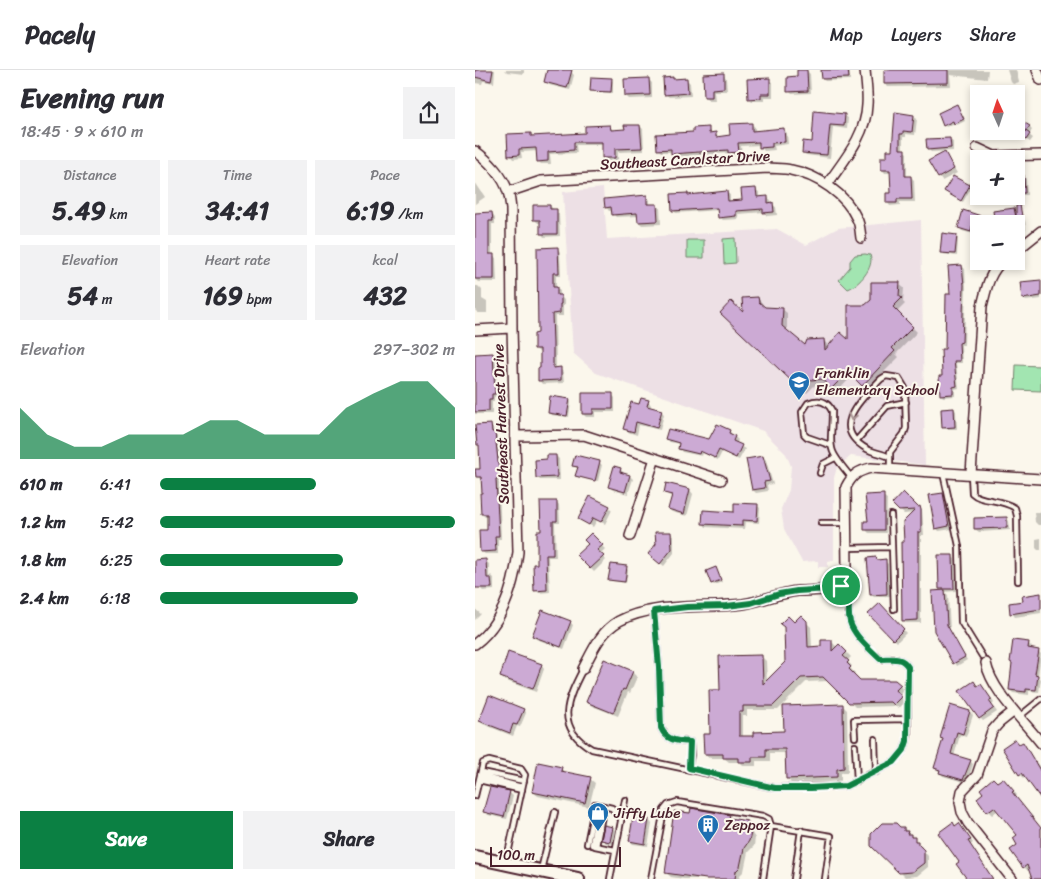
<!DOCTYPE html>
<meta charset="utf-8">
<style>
:root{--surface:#fff;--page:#f2f2f3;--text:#2b2b33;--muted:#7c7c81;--line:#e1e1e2;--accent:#0b8043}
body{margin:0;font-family:Sriracha,sans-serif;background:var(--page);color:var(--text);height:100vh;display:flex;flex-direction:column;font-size:19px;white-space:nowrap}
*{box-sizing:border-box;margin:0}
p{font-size:16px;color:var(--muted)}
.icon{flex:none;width:28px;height:28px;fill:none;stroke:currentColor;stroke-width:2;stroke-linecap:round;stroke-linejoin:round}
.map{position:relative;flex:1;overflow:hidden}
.side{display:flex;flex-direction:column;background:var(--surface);width:475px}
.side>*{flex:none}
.needle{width:32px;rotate:357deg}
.buttons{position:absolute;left:495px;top:15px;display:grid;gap:10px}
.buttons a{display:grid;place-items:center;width:55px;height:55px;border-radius:0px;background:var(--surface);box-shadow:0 2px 8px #0003;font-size:25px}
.scale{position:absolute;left:15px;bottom:12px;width:131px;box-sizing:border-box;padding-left:5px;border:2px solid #4a1f2b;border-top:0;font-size:14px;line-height:18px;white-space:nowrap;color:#4a1f2b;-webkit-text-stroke:4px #fbf7ec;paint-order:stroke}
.pin{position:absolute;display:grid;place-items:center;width:42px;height:42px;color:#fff;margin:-21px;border:2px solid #fff;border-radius:50%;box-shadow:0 1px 5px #0007}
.round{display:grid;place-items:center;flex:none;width:52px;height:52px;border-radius:0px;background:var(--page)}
.summary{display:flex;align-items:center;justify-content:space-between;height:85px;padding:0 20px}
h1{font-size:28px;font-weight:800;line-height:38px}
.metrics{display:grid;grid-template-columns:repeat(3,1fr);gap:8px;height:85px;padding:5px 20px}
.metrics div{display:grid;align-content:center;border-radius:0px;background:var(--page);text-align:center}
.metrics b{font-size:25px;font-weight:800}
.metrics small{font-size:14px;font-weight:400}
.metrics p{font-size:14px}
.chart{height:140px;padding:10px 20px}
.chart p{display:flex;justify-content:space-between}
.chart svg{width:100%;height:90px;margin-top:5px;fill:var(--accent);opacity:.7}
.cta{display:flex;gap:10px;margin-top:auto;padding:10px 20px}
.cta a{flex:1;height:58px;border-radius:0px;background:var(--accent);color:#fff;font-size:20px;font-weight:800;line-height:58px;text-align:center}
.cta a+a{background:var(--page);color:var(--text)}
ul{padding:0 20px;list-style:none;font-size:16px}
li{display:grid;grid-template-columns:80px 60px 1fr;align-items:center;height:38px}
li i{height:12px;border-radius:6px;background:var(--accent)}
header{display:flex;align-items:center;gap:30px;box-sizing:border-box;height:70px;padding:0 25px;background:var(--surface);border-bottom:1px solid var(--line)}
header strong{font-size:24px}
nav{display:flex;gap:28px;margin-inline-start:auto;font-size:18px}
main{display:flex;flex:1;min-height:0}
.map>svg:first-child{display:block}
.built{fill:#ede0e5}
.green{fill:#a2e5b1;stroke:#76826e}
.shadow{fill:#0003}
.building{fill:#ccaad4;stroke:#4a1f2b}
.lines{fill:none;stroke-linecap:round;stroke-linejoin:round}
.lane-casing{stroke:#4a1f2b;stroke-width:8}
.street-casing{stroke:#4a1f2b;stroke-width:12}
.secondary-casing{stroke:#4a1f2b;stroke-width:16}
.lane{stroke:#fbf7ec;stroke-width:4.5}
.street{stroke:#fbf7ec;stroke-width:9}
.secondary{stroke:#fbf7ec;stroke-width:12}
.oneway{stroke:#ab9695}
.route-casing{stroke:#fff;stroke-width:10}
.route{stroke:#0b8043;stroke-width:6}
.labels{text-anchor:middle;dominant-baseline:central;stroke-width:4;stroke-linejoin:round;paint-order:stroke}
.street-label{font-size:15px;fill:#4a1f2b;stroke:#fbf7ec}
.poi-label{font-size:15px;fill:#4a1f2b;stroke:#fbf7ec;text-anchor:start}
</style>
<header>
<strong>Pacely</strong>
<nav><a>Map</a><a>Layers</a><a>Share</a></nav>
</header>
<main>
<section class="side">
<div class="summary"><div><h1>Evening run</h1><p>18:45 · 9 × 610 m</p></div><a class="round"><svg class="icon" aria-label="share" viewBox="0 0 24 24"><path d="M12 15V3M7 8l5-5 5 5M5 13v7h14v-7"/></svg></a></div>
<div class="metrics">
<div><p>Distance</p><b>5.49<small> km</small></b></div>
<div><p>Time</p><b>34:41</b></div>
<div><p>Pace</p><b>6:19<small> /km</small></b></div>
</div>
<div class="metrics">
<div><p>Elevation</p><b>54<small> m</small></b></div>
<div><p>Heart rate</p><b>169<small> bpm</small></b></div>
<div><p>kcal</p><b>432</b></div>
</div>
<div class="chart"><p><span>Elevation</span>297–302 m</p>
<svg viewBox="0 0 160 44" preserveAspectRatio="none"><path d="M0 44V19L10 32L20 38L30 38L40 32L50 32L60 32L70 25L80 25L90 32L100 32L110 32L120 19L130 12L140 6L150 6L160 19V44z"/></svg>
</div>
<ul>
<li><b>610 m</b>6:41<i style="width:53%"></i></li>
<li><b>1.2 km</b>5:42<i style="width:100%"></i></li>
<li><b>1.8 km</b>6:25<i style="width:62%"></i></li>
<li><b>2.4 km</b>6:18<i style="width:67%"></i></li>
</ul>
<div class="cta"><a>Save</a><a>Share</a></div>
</section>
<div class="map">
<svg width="566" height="809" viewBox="0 0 566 809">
<rect width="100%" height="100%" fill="#fbf7ec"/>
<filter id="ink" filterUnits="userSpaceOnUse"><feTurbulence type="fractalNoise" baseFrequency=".02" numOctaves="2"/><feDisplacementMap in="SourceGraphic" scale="10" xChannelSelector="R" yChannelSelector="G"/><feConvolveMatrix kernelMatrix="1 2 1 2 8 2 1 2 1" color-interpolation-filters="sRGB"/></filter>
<g filter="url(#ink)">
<path class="built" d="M128,118L132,169L302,159L331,175L363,158L446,150L450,395L376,386L362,397L359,408V490L353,491V497H343V491L327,492L309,459L306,439L314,420L316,396L311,384L288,361L121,303L98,283L88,122Z"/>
<path class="green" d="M260,168L261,193L249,194L248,169Z
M212,170H229V188H212Z
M390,184L395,185C400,197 384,215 373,219L364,210L375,197V191L380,185Z
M541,295L566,296V321L540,320Z"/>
<path class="shadow" d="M0,0H20L19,13L8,11L7,14L0,13Z
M30,0H49V4L32,2Z
M74,0H88L96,2L99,5L95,20L74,15L71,11Z
M348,0H375V10L350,11L348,9Z
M410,0H513L512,9L475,5L476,16L413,17L410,14Z
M532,0H541L544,12L538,14L536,12Z
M332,1L335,4L336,23L317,24L314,21L324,7Z
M248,4L251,8L252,21H239L240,30H234L230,27Z
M136,9L138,11V23L118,22L116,20Z
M173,9L177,13V28L154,29L151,26Z
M211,9L215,13L216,26L194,27L190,24Z
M294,10L298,13V27H289V31H277L274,28Z
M482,36L490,51L482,55L480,53L471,57L470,55Z
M340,42L369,45L373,48L372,59L358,57L355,88L331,85L328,82L338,73Z
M421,43L439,46L442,49L440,65L431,64V67H428V80L432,83V107H436L439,110L440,132H425V135L415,136L412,132L417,124V103H410L407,99L418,82Z
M276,54L280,57V62L309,60L312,63L313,74L299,76L300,80L289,81L285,75L266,76L267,85L257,86L255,83L201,87L197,82H186L183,79L233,59L237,64H240L244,67H256Z
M135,56L138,61H151L165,56L168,59L169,81L143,82V91H132L129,88L128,75H101L102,83L75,84L76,94H66L63,91V81L46,82L47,88L38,89L35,85L56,64L58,67L111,64Z
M554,57L557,60L554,65L558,68L555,72L538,61Z
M474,69L478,72V81L456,82L453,79Z
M469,83L482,103L467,111L464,107Z
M549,106L551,109L552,125H541V107Z
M0,112L10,127L0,134Z
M494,116L496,118L488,132L473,123Z
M280,119L284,122V128L292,127L296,130V134L301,137L302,145L292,146L289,142L263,144L264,149L248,150L244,147V140L201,143L198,140L212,124L214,126L251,122L255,125V132L268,131Z
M171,126L175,130V135H181L185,138L186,154L167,155L164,152V146L141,147L138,144V140L134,141L131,137Z
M75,136L84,144L85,166L69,167L66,163V153H63L60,150Z
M538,139L550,151L551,160L541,161Z
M17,143L20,147V154H17V185L21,188L22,212H3L0,209V144Z
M509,148L512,151L511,154H504V160L501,159L499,164L487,161L484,157Z
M481,166L483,168L482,186L468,184L466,182Z
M82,178L85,182L86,206H81V218L85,221V226L89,230V236H88V246H80L81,299H85L88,302L89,313L67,314L64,310L67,299L66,282H64L61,279Z
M487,196L490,199L491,218L489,275H486L487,293H481L484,318L480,319V326L468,327L466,324L476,225Z
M566,211V229L551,231L548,228Z
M424,214L429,218L428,232L430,234L422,242L442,262L421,284L424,287L392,319L378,305L362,322L353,313L341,314L332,323L247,243L269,245L283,228L287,233L289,237L307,239L312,243V261L330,277L349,271L354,276L374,272L390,236Z
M0,216H3L7,220V229L12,232V243H3L0,240Z
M0,284H18L21,287L22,326L19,327V332H17V344H0Z
M137,324L140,328V342H120V347H111L108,344Z
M94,330L96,332L94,347L76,345L74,343Z
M173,331L176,335L175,338L186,341L189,344L185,360L164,355L162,365L153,362L150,359L165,335Z
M479,339L481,341L482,359H470L468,357Z
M16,355L22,367L27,405V411H24L26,469H23V484H10L6,481L14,461L13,447H10L7,444L9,424L8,410L2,407L7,400L5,377L3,374Z
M254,361L263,370L261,374L270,379L264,390L247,382L243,390L228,383L227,386L207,382L204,378L205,374L195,372L191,369L235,370Z
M81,386L84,389L85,410H65L62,407L74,390Z
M288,387L291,390L298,414L292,415L293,421L281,423L278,420L272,390Z
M124,392L127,395L123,411L104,406V408L102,406L103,399L99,396Z
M145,399L148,402V404L155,406L158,409L153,424L138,420L134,416Z
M215,420L218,424L212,446L197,442L194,439L197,427L190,423Z
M468,424L471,427L477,459L464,461L461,458Z
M408,426L412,429L411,463H394L391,460Z
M82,432L84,435L85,453H80L81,487H73L75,522L64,523L61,520L67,462Z
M418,434L443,439L445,438L447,440L449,465H446V553H431L428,550L431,473L439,443L429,444Z
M282,435L285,438L284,453L270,452L269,459L231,457L228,453Z
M134,437L137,440L130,454L122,450L118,457L105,449Z
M559,442H566V455H563L560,452Z
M531,448L534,451L535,460L504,462L500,459Z
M195,463L199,466V483L189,496L178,487Z
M116,465L130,479L125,484L131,490L119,502L103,485L115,474Z
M566,468V480H563L561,478V469Z
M477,486L480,489L481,521L470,522L473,525L475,560L492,590L482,596L461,560L469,522L466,518Z
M401,489L403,491H410L413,494L415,526L399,527L396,524Z
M0,491H11L14,494V507L16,505L19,508V520L8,521L5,518L11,511Z
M151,498L153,500L151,513L137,511L135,509Z
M241,499L247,512L239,515L237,513Z
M566,525V543L540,547L537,543L549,532Z
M404,535L431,563L422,572L395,544Z
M0,539L6,544L0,550Z
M326,547L336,557L337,578H347L356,571L361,576V579L364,575L376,587L372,591L377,596L375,598L380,603L378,605L385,611H420L429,620L424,625L431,632L424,638L421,636L380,637L354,611L331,612L303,640H272V646H268V667L310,663L367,635L372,640L373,702L366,703V711L316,713L312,708L311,683H295V691H281V696H269L265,692H254L249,688H235L230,684L246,621L287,587L291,591L292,612L311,592L320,554Z
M95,552L98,555L89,579L61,569L58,565Z
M554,574L557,577L556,580L563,581L566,584L563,606L566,609L564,622L554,621V625L538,623L535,620Z
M66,595L69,599L61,622L29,610L26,607Z
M157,602L162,607L155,623L153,622L143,646L117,636L112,631Z
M503,617L509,619L519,633L517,635L522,642L508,651L505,648Z
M48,640L51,643L45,657L42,656L38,666L8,654L5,651Z
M495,642L498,645L491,667L485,665L479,686L495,691L498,694L492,713L468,706L460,697L469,669Z
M547,673L566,699V727L551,706L549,708L545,704V675Z
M86,699L91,704L115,709L120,713L114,737L63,726L58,722Z
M532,713L542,725L540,727L566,809H559L555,800L553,801L549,797L537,780L544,775V766L523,740L517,745L513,741L522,714Z
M16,718L35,723L38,726L32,749L13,745L10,741Z
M254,746L258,750L272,752L277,756L276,762L280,768L279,776L273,782L269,801L265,805L264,809H209L196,807L191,803Z
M174,750L177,754L173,776L158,774L155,771Z
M130,757L138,758L141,762L138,774L131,773L128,770Z
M481,757L487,758L498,773L495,775L518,809H493L486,793Z
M429,758L447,777V779L453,786V797L442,806L430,807L398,775Z"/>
<path class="building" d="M0,0H18L16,11L0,7Z
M72,0H97L92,18L69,12Z
M322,0H332L333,21L312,22V7L322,6Z
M346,0H373L374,8L347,9Z
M409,0H473V13L409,14Z
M249,3V18L237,19V27H229L228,4Z
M116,7L137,8L136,22L115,21Z
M198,7V9L212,8L213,23L189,25L188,8Z
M174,8L175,25L150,26L149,9Z
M295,8V24H286V28L273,29L272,9Z
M482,34L489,49L479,54L478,51L468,56L463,43Z
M339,41L370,44L369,56L355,55L352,85L327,83L328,71L337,72Z
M420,42L439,45L437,62L428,61V64H425V79H430V106H436L437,129H422V133H411V123H416L415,100H406V87H412V80H417Z
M541,48L555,56L551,61L555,64L551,70L541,63Z
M277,53V61L309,58L310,72L297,73V77L284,78V72L263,73L264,82L253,83V80L196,84V79L182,80L181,64L218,62V58L234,57V63L241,62V67L255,65L254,54Z
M135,55L136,60L150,59L149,55H165L167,78L140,79V88H127V72H99V80L73,82V91L62,92L61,78L44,79V85L33,86L32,64L56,63V66L110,63V56Z
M475,68L476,78L452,80L451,69Z
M470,82L479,99L463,108L453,91Z
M549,105L550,123H541V106Z
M478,106L495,115L486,131L469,121Z
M281,118L282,127L293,126V133L298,132L299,142L288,143V139L261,141V146L243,148L242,138L197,141L196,124L213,123V125L252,121L253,131L267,130L266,119Z
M172,125V134H182L183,151L163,152L162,143L137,145L136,137L130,138L129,129Z
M58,135H75V139H82V164H65V150H58Z
M545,135L549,157L541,158V154H520L518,141L539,138L541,147V136Z
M488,140L509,147L507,154H504V158L497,156L496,162L483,158Z
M17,142L18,151H14V184H19V209H0V143Z
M467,163L482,165L480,184L465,183Z
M83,177L84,203H78V217H82V225H86V234H85V243L77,244L78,274V298L86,297V310L63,311V298H65V279H59V264L63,263L62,178Z
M487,195L489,215L487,272L484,273L485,291H479L482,316L478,317V324L465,325L464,306H467L466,279H470L471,224H475L473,196Z
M566,210V226L547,229L545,212Z
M396,212H425L424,226L427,228L418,237L438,257L417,278L420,281L387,316L373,302L356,319L347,309L336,310L326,320L245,243L256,231L268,242L267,228L283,227L284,232L290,237L308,238L307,256L330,275L332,270L349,269L350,280L365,262L373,269V235H390L396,230Z
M18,283L20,324H17V329H14V341L0,342V284Z
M107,323H138V339H118V344H107Z
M75,326L95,329L92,346L73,343Z
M166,328L174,330L172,336L187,340L182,358L161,352L159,362L148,359L156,332L164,334Z
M479,338L480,357L467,358L466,339Z
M16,354L17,362H20L24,401V408L21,409L24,466H20L21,481L5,482L4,460H12V444H6L5,423H7L6,407H1L0,399H5L4,375H2L0,355Z
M242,354L255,360L254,363L260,366L258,371L267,375L261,388L244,380L240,388L225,381L224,384L203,379L204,373L190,369L193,359L234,369Z
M72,385H81L82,407L61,408L60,390L72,389Z
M100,385L125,391L120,411L100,406L103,397L97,396Z
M288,386L295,411L289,412L290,418L277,420L271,389Z
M139,396L146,398L145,402L155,405L150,422L133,417Z
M191,413L215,419L209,444L193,439L197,425L189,423Z
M428,422L443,437L445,436L446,440V462H443V550L427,551L426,472H429L428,452L440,440L424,441L417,434Z
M468,423L474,456L460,459L454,425Z
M409,424V460H389V451H393L390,425Z
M115,426L135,436L126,452L118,448L114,455L103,449Z
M65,431H82V451H78V485H71L72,520L59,521L58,494H62V461H66Z
M259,433L283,434L282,451L267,450V456L227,454L228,440L259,442Z
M532,447V458L499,459V448Z
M180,462H196L197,479L185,494L173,484L181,474Z
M116,463L128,475L122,480L129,486L115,499L101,485L113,474L109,470Z
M463,485H478L479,519H464Z
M401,487L402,490L411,489L412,524L395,525L392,488Z
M11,489L12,508H16L17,518H0V490Z
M136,494L152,496L150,512L133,510Z
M241,497L246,510L236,514L231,501Z
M470,520L472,555L490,587L478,594L459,561L457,521Z
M566,523V539L535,544L534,533L548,531L547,526Z
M405,533L429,559L418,570L393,544Z
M67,540L96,551L86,577L57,566Z
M326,545L332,551L333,577L346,576V570H357V581L364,574L372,582L368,586L374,591L372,593L376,597L374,599L385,610H420L426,615L421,620L427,627L419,635L416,632L374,633L348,607L326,608L298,636H268V642H264V666H278V662L309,661L308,636L368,634L369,698L362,699V707L311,709L310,679H291V687H277V692H263V688H248V684H229L228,664H235L234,620H245L244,586L287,585L288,614L310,592L309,557L305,554L313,546L319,552Z
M538,570L554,572L553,578L564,580L560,604L563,605L561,620L551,619V622L534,620L537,593L535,592Z
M33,582L67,594L58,619L25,607Z
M129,589L158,601L150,620L148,619L138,643L111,632Z
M499,611L502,616L506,614L517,630L514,631L519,638L504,649L484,621Z
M14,625L49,639L42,655L38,654L35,663L4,651Z
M475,635L495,641L488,664L482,662L476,684L496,690L488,710L464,703L465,700L459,698L468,669L465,668Z
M540,669L544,674L548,672L566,702V729L547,703L544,705L527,678Z
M63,692L87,697L86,701L116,707L110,733L57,722Z
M518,708L522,712L528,708L539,721L537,722L566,758V809H557L552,795L548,798L535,780L542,775L538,768L542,765L519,737L512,742L502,728L508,723L505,719Z
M15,717L35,721L29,747L8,742Z
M216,738L255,745L254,748L273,751L272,757L276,763L274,771L269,778L265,797L261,801L260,809H231L190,803L199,741L215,743Z
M158,747L174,749L170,774L154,771Z
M478,752L480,756L484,753L496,770L493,771L518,809H492L481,794L484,792L463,763Z
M407,753H421L425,757H429V761H433L432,764H436V767H440V771H443V774L449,780V793L437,802L424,803L396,776V764Z
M129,755L138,757L135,772L126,770Z"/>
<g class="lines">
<g class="lane-casing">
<path id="lane" d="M382,370L412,336L431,332
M355,375L332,367L329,364L327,342L333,333C343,329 352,330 357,341C357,379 349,375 376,407
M414,387C407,383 399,383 392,379C353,357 387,329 406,309L411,306L424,308L430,318L431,358L429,364L415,382V399
M345,403L348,394L360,388
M468,403L484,476L486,552L507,586
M496,404L497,423C506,432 525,428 540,438L542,446L543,511
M416,445L419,539
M346,453H372
M372,478L416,477
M179,541L184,597L186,658C192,671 202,671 215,672L216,685L213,699
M108,599C92,630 79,657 117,679L300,718L371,716L419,692L429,680L432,671L433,663V597C427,586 415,589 405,589C395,579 379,566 375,552C371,534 379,533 366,515
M545,646L566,629
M380,667L379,650L433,649
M400,669L401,702
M380,676L382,711
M6,702L49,711
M5,706L47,717
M4,710L47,720
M0,726L8,693L14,691L46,699L50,705L31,793
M112,774L120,734L137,738L146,749
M117,775L124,735
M120,776L140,780
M121,776L129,736
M66,800L80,742
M135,809L150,730
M176,809L189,740L193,735L202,732L288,746L294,749L296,756L356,766L350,809
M288,809L296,756
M319,809L326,760"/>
</g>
<g class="street-casing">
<path id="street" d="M562,0L566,10
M502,78L519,86L566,85
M0,81C13,90 29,107 33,122C35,127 35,133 36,139L37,258L43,482C39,515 29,552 0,574
M352,115C368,91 391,66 392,35C393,24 391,12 390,0
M33,122L66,111L293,98C300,99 308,98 316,100C342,105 371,124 382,149C385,154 385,161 386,168
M541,181L566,161
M0,260L37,258
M41,366L109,365L246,410
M496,404L507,236C511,221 514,201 528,191
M155,466L180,388
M511,593C516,620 549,651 566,673
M108,599C118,580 125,562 144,551C179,532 230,539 268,534C287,531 304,523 323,521C336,520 353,522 364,516C370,513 371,505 372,499L371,417C377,405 383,401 396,398L566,409
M537,809L493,753L487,742L485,732L487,721L502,705L517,661L524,653L539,641"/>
</g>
<g class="secondary-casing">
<path id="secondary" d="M0,787L103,809"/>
</g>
<use href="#lane" class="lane"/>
<use href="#street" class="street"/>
<use href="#secondary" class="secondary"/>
</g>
<defs><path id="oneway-chevron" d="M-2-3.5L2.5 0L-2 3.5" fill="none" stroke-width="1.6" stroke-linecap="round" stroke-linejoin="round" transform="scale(1.25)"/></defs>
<use class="oneway" href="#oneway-chevron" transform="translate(377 347) rotate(104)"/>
</g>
<g class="lines" filter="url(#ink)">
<g class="route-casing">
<path id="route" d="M366,516C379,533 371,535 375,552C379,566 395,579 405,589C416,589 427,586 433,597L432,671L429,680L419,692L371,716L336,718H300L214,698L215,672C202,671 192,671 186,658L184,597L179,541L212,537L252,536L276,533L304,524L322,521L354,519Z"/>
</g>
<use href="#route" class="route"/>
</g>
<defs>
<g id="school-pin" transform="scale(1.125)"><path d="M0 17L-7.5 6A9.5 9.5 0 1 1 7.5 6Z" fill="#1f6fb2" stroke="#fbf7ec"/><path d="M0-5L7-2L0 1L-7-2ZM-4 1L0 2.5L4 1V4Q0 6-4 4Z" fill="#fff"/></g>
<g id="shop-pin" transform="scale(1.125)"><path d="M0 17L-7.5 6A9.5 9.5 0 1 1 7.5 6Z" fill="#1f6fb2" stroke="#fbf7ec"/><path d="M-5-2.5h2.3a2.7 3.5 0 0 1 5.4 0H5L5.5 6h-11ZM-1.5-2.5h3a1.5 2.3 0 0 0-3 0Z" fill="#fff"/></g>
<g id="building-pin" transform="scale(1.125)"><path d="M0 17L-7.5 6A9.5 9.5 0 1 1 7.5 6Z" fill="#1f6fb2" stroke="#fbf7ec"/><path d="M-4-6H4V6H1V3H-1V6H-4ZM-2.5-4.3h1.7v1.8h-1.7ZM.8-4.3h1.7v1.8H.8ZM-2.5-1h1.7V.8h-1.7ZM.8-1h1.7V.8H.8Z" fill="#fff"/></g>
</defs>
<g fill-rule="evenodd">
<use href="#school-pin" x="324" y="312"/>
<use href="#shop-pin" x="123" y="743"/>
<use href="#building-pin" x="233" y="755"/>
</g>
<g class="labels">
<g class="street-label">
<text transform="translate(210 90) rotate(-3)">Southeast Carolstar Drive</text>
<text transform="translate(26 354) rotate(-92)">Southeast Harvest Drive</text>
</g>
<g class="poi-label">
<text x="340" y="303">Franklin<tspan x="340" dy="17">Elementary School</tspan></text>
<text x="139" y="743">Jiffy Lube</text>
<text x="249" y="755">Zeppoz</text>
</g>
</g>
</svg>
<div class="buttons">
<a><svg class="needle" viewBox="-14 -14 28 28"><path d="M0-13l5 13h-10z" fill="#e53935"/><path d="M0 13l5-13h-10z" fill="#7c7c81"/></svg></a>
<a>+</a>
<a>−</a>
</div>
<div class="scale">100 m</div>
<div class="pin" style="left:366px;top:516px;background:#1e9e55"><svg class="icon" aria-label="arrive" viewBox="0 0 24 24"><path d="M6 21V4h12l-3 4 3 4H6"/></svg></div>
</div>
</main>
